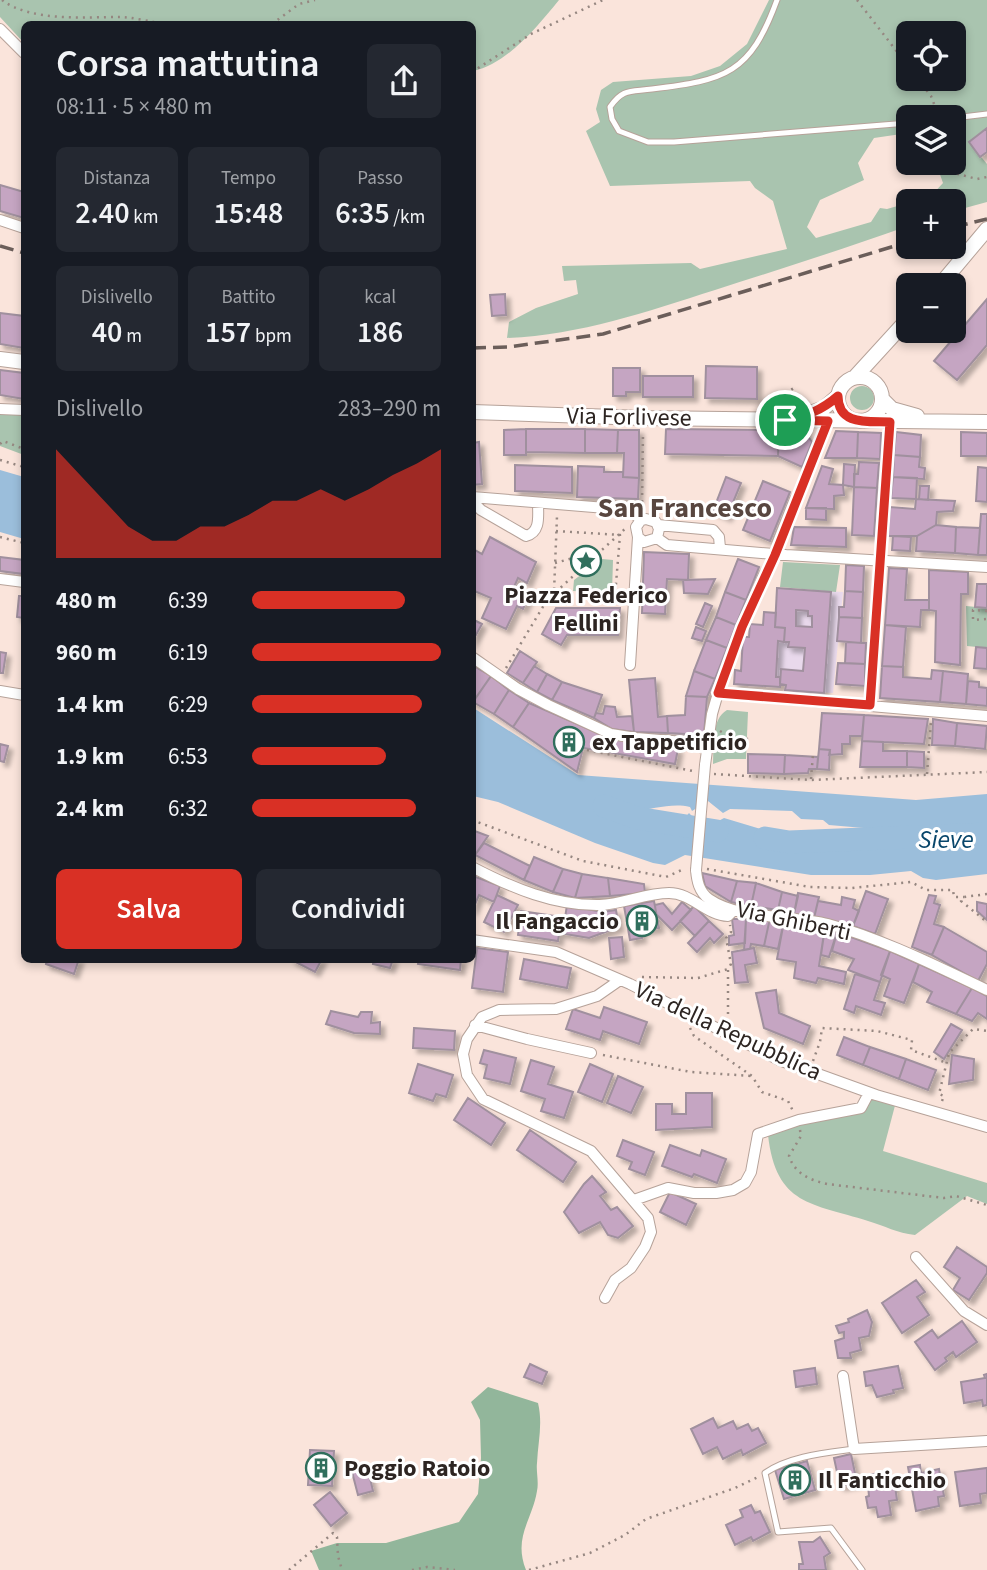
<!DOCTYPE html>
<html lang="it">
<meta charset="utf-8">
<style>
:root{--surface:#171b24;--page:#242831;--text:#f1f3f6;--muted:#9ea1a6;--accent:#d93025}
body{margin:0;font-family:"Source Sans 3",sans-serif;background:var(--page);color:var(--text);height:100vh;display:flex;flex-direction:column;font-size:26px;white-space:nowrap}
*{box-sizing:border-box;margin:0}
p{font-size:23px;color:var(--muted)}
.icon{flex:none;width:38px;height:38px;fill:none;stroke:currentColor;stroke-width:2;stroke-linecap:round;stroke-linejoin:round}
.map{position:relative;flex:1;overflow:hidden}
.sheet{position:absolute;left:21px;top:21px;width:455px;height:942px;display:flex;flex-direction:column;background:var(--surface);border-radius:10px;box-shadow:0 4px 10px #0003}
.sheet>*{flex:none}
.fabs{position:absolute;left:896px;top:21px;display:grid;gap:14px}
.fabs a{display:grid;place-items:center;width:70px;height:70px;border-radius:10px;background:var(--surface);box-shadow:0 4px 10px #0003;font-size:35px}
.pin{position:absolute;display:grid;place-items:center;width:60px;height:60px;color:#fff;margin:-30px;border:4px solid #fff;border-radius:50%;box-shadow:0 2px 7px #0007}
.round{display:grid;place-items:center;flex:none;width:74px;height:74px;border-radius:10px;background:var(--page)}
.overview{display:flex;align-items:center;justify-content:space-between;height:119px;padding:0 35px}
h1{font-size:38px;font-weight:600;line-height:52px}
.figures{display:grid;grid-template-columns:repeat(3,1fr);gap:10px;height:119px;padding:7px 35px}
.figures div{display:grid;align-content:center;border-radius:10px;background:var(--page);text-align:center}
.figures b{font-size:30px;font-weight:600}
.figures small{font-size:19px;font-weight:400}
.figures p{font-size:19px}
.chart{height:196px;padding:14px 35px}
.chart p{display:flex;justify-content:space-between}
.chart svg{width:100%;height:126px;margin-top:7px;fill:var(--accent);opacity:.7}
.action{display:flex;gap:14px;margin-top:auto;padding:14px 35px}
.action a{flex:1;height:80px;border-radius:10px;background:var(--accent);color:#fff;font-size:28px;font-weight:600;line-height:80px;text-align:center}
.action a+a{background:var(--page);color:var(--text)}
ul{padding:0 35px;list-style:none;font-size:23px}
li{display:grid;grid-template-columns:112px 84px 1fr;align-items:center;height:52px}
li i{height:18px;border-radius:9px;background:var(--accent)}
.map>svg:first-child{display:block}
.education{fill:#e9d9ec}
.green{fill:#a9c4af;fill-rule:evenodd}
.forest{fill:#92b69b}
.water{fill:#9bbedb;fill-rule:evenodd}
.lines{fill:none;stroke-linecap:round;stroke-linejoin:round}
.river{stroke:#9bbedb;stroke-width:23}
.building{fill:#c5a5c2;stroke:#a0909e;stroke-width:2;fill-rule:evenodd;filter:url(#shadow)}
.service-casing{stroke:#b6a299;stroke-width:7}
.minor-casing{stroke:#b6a299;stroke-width:12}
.tertiary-casing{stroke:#b6a299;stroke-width:16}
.path{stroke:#968781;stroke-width:2.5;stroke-dasharray:2 5;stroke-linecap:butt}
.service{stroke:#fff;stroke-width:5}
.minor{stroke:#fff;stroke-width:10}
.tertiary{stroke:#fff;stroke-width:14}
.rail{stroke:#6b5e5a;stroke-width:3.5;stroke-dasharray:14 7;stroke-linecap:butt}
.minor-bridge-casing{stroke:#b6a299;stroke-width:12;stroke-linecap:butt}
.minor-bridge{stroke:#fff;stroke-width:10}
.route-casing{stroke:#fff;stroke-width:14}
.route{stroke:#d93025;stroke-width:9}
.labels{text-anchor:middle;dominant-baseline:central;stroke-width:6;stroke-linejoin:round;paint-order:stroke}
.street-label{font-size:24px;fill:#2d2522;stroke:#fff}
.poi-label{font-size:24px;font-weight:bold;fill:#2d2522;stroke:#fff;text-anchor:start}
.water-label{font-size:26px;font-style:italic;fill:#08466b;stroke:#fff}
.quarter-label{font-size:28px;font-weight:bold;fill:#58463f;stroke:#fff}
</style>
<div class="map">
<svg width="987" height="1570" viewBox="0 0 987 1570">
<defs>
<filter id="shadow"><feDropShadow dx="4.5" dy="4.5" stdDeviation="2" flood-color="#0004"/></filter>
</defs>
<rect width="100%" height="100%" fill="#fae4db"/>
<path class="education" d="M777,588L843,592L833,693L785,690V685L780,684V677H776L778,641L784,642L775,627Z"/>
<path class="green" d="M0,0H559C537,27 507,64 473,71L472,24H24V43L0,17Z
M769,0H987V128L969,142L987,164V202L954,211V201H913L931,196L943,183L936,163H954V117H908V133L874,138L858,163L864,180L820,200L807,227L816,238L871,222L880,208L887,209L908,203V226C844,249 780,269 715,290C646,312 580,335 507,338L509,322L536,308L578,294L576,280L564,281L562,266L691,263L700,269L787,249L773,201L755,188L750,181L610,186L586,131L600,122L596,109L601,90L613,82L691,76L720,66L747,44ZM908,33H954V79H908Z
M850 398a12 12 0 1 1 24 0a12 12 0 1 1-24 0Z
M0,411L24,412V455L0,446Z
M602,559L613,560L612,593L573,591L574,580Z
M783,562L840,565L836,592L780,587Z
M966,606L987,608V648L967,646Z
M727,710L748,712L746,759H727L713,764C714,747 711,719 727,710Z
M873,1094L897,1098L883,1151L987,1183V1204L967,1196L915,1235C897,1233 885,1226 868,1221C812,1203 776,1206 768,1135L805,1123L856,1113Z"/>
<path class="forest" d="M488,1387L538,1403C543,1424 538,1442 537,1463C536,1472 539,1482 537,1491C532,1521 513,1537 526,1570H319L311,1551L337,1543H386L459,1522L478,1494L481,1458L480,1420L471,1402Z"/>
<path class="water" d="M0,470L24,477V539L0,532Z
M472,707L578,775L916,800L987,794V874L936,880L923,878L911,871L870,875H811L685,855L665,865L653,863L595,843L498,802L473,796ZM708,801L723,813L730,809L792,811L801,819L823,820L829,825L899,831L905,839C876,851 850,851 819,846C807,845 798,844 788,837L724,818L704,829L689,813L684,819L690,829L688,835C676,837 671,832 660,830C642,827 638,828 630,810C651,811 670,802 690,807L692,811Z"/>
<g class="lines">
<path class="river" d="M604,806L637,818L717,831
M765,838L789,842L987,834"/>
</g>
<path class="building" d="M987,128V152L980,157L969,142Z
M0,185L24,192V218L0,211Z
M505,294L506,315L492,316L490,295Z
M987,299V345L957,380L934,361Z
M0,313L24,316V348L0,344Z
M706,366L757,367V399L705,398Z
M613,368H640V392H626V396H613Z
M0,370L24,373V399L0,395Z
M643,376H693V397H643Z
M526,429V455H504V430Z
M526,429H585V453L526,452Z
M585,429L618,430L617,453H585Z
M666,429L779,430L778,456L665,454Z
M618,430H639V478L623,477L624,453H617Z
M779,430H803L812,442L802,467L778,456Z
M836,431L858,432L857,458H825Z
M858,432L881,433L880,459L857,458Z
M896,432L921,435L920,457L894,455Z
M961,432L987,433V456H961Z
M479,442L482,484L472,485V443Z
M894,455L920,457L919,467L925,468L924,479L893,477Z
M859,462L879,463L877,488L854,487V474H858Z
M844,464L855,465L854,487L843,485Z
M515,465L572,467V493L515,491Z
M578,466L604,467V472H623V477L639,478L638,499L577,497Z
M822,466L833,469L829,484L843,485L844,495L834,496V509L806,508Z
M978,467L987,468V502L976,501Z
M726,477L741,483L727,517L713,511Z
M893,477L917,478L916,499L891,498Z
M763,481L790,492L770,541L743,530Z
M920,486H929L928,500L919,499Z
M854,487L877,488L874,536L852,535Z
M916,499L955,501L953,511L937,512L936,525L917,536H888L890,507L915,509Z
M806,508H826V520L806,519Z
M981,514H987V555H978Z
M936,525L956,527L955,553L916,551L917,536Z
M794,527L846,528V547L791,545Z
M956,527L980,528L978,555L955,553Z
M893,536L911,537L910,551L892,550Z
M490,537L536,562L527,583L518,578L514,587L530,594L523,609L517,606L506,629L482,618L491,598L472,590V551L473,549L482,554Z
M644,552L689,554L688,580L667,579L665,614L642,613Z
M0,557L24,560V574L0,571Z
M738,559L759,567L746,600L725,592Z
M846,565L864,566L863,592L845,591Z
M889,568L907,569L905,600H929V610H921L920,627L885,625Z
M929,570L968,572V594H961L960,665L935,662L936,611L929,610Z
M715,579L708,594L684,593L683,580Z
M977,584H987V608L975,607Z
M777,588L831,592L824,693L785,690L786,685L780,684L781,669L803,671L805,648L788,647L789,642H784L785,628L775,627ZM796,610L808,611V616H812V627L796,626Z
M845,591L863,592L862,618L839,617V607H844Z
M725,592L746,600L736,625L716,617Z
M19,596H24V618L17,617Z
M705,603L712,606L703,627L696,624Z
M556,608H620L618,635H567L561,645L542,634Z
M764,612L776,613L775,627L785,628L784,642L778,641L776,677H780V687L734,684L735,670L741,671L743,637H749L750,624L763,625Z
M716,617L736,625L727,648L706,640Z
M839,617L862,618L861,643L837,641Z
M472,619L482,624L472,642Z
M885,625L906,627L903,667L882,666Z
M696,627L706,631L702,641L692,638Z
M706,640L727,648L715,679L694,671Z
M846,642L866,643L865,664L845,663Z
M976,647L987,648V669L974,668Z
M520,651L537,662L523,683L507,673Z
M0,652L6,653L3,673H0Z
M838,663L865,664V686L836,684Z
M472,665L491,676L473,702L472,701Z
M534,666L547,674L537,692L523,683Z
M882,666L903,667V677L931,679L932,670L943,671L940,702L880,698Z
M694,671L715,679L707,697L686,696Z
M943,671L968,674L966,704L940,702Z
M547,674L562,682L552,700L537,692Z
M491,676L509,690L494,714L473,702Z
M655,678L658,717L667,716L668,733L634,732L629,680Z
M968,681L979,682V687L987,688V706L966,704Z
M562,682L602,695L594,718L552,700Z
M509,690L529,703L513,727L494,714Z
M686,696L707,697L704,735L668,733L667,716L685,715Z
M529,703L605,736L602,751L583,748L577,772L513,727Z
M605,706L615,707L617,717L632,716L634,732L612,729L594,718L596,713L603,714Z
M822,713L864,715L862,736H850V744H842V754L829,755L830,750L819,749Z
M864,715L928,719L924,744L862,741Z
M933,719L957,723L955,746L932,745Z
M957,723L987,726L985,749L955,746Z
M605,736L678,749L675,764L602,751Z
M862,741L883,742V751H907V767H860Z
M0,744L8,746L4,762L0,761Z
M819,749L830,750L829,770L817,769Z
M907,751L924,752V768L907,767Z
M748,754L785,755L784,774L748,773Z
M785,755L818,757L817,769H809L808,773L784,774Z
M472,830L488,836L475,855L472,854Z
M484,843L530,866L524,880L475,855Z
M534,857L563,869L553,892L524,880Z
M563,869L582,874L575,898L553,892Z
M702,873L737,881L731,902L705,886Z
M582,874L608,878L610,896L575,898Z
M473,876L500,886L494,902L479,895L472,911Z
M608,878L644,884L645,893L610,896Z
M737,881L756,883L751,906L731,902Z
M756,883L782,892L778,910L751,906Z
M866,891L888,899L875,934L853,926Z
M782,892L798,896L794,914L778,910Z
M798,893L819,897L814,918L794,914Z
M497,895L518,905L504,932L484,922Z
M929,895L936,896L934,903L940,905L934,924L944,927L932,955L912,947Z
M842,897L855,900L853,908L859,911L853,926L814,918L818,901L841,905Z
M654,901L659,928L640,931L642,938L630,940L624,906Z
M682,902L691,910L672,930L656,914L655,905L663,903L672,914Z
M977,902L987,904V920L977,911Z
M567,905L602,912L616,910L619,927L589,938L559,933L562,917L565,918Z
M694,906L709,921L695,936L680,921Z
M521,911L562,917L558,941L518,935Z
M770,918L764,946L751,944L750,949L744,950L746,919Z
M770,918L784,921L778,949L764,946Z
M732,919H746L745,943L729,945V936L734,935Z
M709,921L723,934L714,943L710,938L697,952L688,943Z
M784,921L825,927L819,966L846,972L844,984L818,978L816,983L794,978L796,962L777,959Z
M825,927L837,932L829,957L821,955Z
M944,927L987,952V964L978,981L932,955Z
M837,932L890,951L880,982L848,970L854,959L832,951Z
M622,937L624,957L611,959L609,938Z
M477,948L508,952L503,992L472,988Z
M754,948L757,963L745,965L748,982L735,983L732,952Z
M890,951L919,964L904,1003L884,996L890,979L881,975Z
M47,959H79L74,974L46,964Z
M290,959H322L315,972Z
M374,959H393L390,968L373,964Z
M419,959H461L460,970L418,964Z
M524,959L571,968L567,988L520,979Z
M919,964L972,988L956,1014L927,1002L932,992L913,982Z
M855,974L880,982L874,1000L885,1003L881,1015L856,1006L854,1013L844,1009Z
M972,988L987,996V1019L978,1013L972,1021L956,1014Z
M776,990L779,1013L810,1026L803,1044L764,1028L756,993Z
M604,1007L647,1022L639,1044L603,1031L600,1040L566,1029L573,1009L600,1018Z
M331,1011L358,1017L361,1012H372L371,1023L380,1022V1034L354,1033L326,1024Z
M951,1024L962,1030L944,1059L934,1052Z
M414,1028L455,1031L454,1050L413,1048Z
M844,1037L870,1047L863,1065L837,1055Z
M870,1047L906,1059L899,1079L863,1065Z
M484,1050L516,1058L510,1084L484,1078L487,1065L480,1063Z
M952,1055L974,1059L973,1080L949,1084Z
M906,1059L936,1070L928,1090L899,1079Z
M531,1060L554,1067L548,1084L573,1092L564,1118L541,1111L545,1099L521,1091Z
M418,1064L453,1075L446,1097L436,1094L433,1101L409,1093Z
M590,1064L613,1074L602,1102L578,1092Z
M618,1076L643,1087L631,1113L607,1103Z
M686,1093H712V1127L656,1130V1104H672V1114H686Z
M468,1098L505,1123L491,1145L454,1120Z
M530,1130L576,1162L563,1182L517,1150Z
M623,1140L654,1152L645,1175L629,1169L632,1162L617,1156Z
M670,1145L700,1156L702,1150L726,1159L717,1183L694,1174L692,1177L662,1166Z
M592,1176L606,1192L600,1196L611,1210L617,1207L633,1226L618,1238L608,1235L600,1222L579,1233L564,1212L584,1184Z
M670,1192L696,1204L686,1225L660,1212Z
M957,1247L987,1267V1273L969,1300L953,1290L960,1278L944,1267Z
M916,1280L925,1292L917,1297L929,1315L902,1333L882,1303Z
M867,1310L872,1322L869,1336L859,1338L861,1350L850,1353L851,1358H838L835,1341L844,1338V1332L839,1333L836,1326L849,1322L848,1319Z
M962,1321L977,1342L956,1357L953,1352L945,1358L947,1361L935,1370L915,1342L932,1330L938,1338Z
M530,1364L547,1372L542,1384L524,1377Z
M898,1366L903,1388L893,1390L894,1393L877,1397L872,1385L866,1386L864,1372Z
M815,1368L817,1384L796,1387L794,1371Z
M987,1374V1405L983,1406L982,1400L964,1403L961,1382L985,1378L984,1375Z
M713,1418L718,1428L733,1421L737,1429L748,1424L752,1431L758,1428L766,1443L743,1455L741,1450L723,1459L717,1447L703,1454L691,1429Z
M310,1450L334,1451L332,1486L308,1485Z
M851,1454L857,1483L840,1486L834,1458Z
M807,1461L815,1490L784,1499L775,1470Z
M367,1465L373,1491L358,1495L351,1468Z
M920,1465L921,1473L939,1469L944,1496L938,1497L939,1506L916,1511L908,1467Z
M987,1468V1493L980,1494L981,1503L960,1506L955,1472Z
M880,1473L881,1481L894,1479L897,1500L889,1501L891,1515L878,1517L876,1507L868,1508L866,1497L869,1496L867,1475Z
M330,1492L347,1513L331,1526L314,1505Z
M751,1505L755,1513L760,1511L770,1532L753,1541L751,1537L735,1545L726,1525L743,1517L740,1510Z
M820,1537L830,1553L824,1557L826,1570H799V1564H803L799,1542H813Z"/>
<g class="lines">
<g class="service-casing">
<path id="service" d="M777,0C750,74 726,80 652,89C631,92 623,88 610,107L612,119L619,131L648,142H674L908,123
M954,118L987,114
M854,1449C825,1453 790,1456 765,1473L778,1532L831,1528L862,1570"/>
</g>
<g class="minor-casing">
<path id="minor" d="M0,29L24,53
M0,220L24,228
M0,409L24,410
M472,497L630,510L641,520L646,519L656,522L659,529L657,538
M472,501L481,510L526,536C541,532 538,516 538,503
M641,520L636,527L638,537L644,542L657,538
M658,525L713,530L719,537L720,548
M657,538L667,545L786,555L987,567
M0,579L24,582
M472,657L518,689L548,705L611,734L636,738L672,741L708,749
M630,665L638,537
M0,691L24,695
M718,693L987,716
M870,705L890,422
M705,765L712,714L718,693L742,627L775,555L828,421
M472,867C512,888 555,906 600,905C623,904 646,893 669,893C692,893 706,915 728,916L733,911
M696,870C697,881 699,892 709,899C739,920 792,915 828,924C883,939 936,966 987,990
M472,940L556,952L630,984L779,1060L876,1095
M475,1025L527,1039L591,1053
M634,1200L668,1188L694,1193H716L733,1190L745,1183L751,1172L758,1134L799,1120L861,1108L869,1093L987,1127
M916,1257L964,1311L987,1325
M605,1298L615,1280L631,1268L645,1247L651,1232L648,1218L591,1151L483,1099L467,1075L463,1054L467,1039L482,1017L499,1010L556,1009L597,996L620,980
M843,1376L854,1449L987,1441"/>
</g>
<g class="tertiary-casing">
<path id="tertiary" d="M940,285L987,229
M0,359L24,362
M838 399a22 22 0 1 1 44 0a22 22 0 1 1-44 0Z
M855,377L908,319
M883,400L892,409L917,416
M472,412L643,418L987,422
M800,417L824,408L838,396"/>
</g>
<path class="path" d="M2,0C31,22 86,17 121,17C130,17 153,22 164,24
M857,0L908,66
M272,24L299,4L315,0
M472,72L531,34L603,0
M918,79L931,96L939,117
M950,163L954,173L977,179L987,177
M793,406L786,393L797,386
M0,444L3,441L24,449
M0,460L24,467
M642,502L643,432
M556,531L620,535L615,596L554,592L557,516
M0,537L24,543
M555,563L599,551
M987,611L973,610V620L987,619
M506,668L547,600L626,528
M720,731L732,738L749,739
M587,750L693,771
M714,774L811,780L987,772
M927,774L931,722
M811,779L813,754
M472,820L583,861L666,877L684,869
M707,869L810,887L852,888L911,882L926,890H953L954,897H964
M987,894L964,897L961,901L987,922
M642,977L698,978L728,969
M728,1021V969L731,964L726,938L731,932L730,925
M690,1028L694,1036L752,1076L762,1092L788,1101L793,1111
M603,1055L691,1072L752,1076
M813,1061L820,1042L822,1028L877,1031L912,1040L911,1050L947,1063
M942,1101L944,1096L939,1094L949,1053L973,1029L987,1031
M800,1130L801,1136L789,1156C795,1174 810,1180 827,1184L944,1198L956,1196L987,1205
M289,1570L333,1533L337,1537L338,1556L342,1570
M412,1570L427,1567L455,1570
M529,1570L590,1553L625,1535L646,1519L735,1488L758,1477"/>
<use href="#service" class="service"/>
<use href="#minor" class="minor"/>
<use href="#tertiary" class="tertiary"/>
<path class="rail" d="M954,227L987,219
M0,246L24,253
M472,348L508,347L603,334L908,242"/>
<g class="minor-bridge-casing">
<path id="minor-bridge" d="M696,870L705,765"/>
</g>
<use href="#minor-bridge" class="minor-bridge"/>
</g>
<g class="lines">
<g class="route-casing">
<path id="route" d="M838,396C838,426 868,421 890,422L870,705L718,693L742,627L775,555L828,421L785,420C807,416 822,410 838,396Z"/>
</g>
<use href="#route" class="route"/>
</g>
<defs>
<g id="sight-ring" transform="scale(1.575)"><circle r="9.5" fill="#fff" stroke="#306f5d" stroke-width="1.5"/><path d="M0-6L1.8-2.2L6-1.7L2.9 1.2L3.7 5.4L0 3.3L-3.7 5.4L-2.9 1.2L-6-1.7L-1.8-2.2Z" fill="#306f5d"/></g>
<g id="building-ring" transform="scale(1.575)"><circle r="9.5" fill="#fff" stroke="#306f5d" stroke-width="1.5"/><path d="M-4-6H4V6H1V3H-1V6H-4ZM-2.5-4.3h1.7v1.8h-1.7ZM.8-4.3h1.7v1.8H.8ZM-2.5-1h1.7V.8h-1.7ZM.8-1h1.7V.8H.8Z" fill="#306f5d"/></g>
</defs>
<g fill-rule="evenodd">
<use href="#sight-ring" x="586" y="561"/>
<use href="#building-ring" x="569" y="742"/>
<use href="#building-ring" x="642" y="921"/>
<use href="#building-ring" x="321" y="1468"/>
<use href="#building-ring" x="795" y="1480"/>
</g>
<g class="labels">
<g class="street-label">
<text transform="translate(629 417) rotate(1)">Via Forlivese</text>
<text transform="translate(794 921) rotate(12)">Via Ghiberti</text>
<text transform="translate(728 1031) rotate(25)">Via della Repubblica</text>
</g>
<g class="poi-label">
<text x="586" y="595" text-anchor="middle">Piazza Federico<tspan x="586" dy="28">Fellini</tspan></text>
<text x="592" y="742">ex Tappetificio</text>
<text x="619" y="921" text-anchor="end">Il Fangaccio</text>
<text x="344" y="1468">Poggio Ratoio</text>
<text x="818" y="1480">Il Fanticchio</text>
</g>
<g class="water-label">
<text x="946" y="839">Sieve</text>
</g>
<g class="quarter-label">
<text x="685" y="508">San Francesco</text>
</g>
</g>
</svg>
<div class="fabs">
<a><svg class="icon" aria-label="locate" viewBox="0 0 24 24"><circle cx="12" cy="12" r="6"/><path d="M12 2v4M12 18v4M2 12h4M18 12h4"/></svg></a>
<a><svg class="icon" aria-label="layers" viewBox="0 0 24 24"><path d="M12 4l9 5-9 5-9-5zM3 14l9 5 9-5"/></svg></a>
<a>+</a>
<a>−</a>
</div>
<div class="pin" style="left:785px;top:420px;background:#1e9e55"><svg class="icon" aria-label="arrive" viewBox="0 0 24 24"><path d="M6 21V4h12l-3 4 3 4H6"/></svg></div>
<section class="sheet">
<div class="overview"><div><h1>Corsa mattutina</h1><p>08:11 · 5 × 480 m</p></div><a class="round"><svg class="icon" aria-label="share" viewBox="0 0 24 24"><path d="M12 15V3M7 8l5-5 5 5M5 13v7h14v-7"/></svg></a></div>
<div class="figures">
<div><p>Distanza</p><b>2.40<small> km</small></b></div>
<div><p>Tempo</p><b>15:48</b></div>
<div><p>Passo</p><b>6:35<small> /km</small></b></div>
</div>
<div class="figures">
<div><p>Dislivello</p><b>40<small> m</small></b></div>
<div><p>Battito</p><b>157<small> bpm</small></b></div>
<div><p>kcal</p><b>186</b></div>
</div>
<div class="chart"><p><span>Dislivello</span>283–290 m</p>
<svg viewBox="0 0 160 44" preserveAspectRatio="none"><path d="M0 44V6L10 15L20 24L30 33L40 38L50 38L60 33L70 33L80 29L90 24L100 24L110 20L120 24L130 20L140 15L150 11L160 6V44z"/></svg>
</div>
<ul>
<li><b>480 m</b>6:39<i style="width:81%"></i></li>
<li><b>960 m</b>6:19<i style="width:100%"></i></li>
<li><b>1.4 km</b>6:29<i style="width:90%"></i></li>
<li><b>1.9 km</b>6:53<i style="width:71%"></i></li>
<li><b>2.4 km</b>6:32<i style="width:87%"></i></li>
</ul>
<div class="action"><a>Salva</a><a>Condividi</a></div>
</section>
</div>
